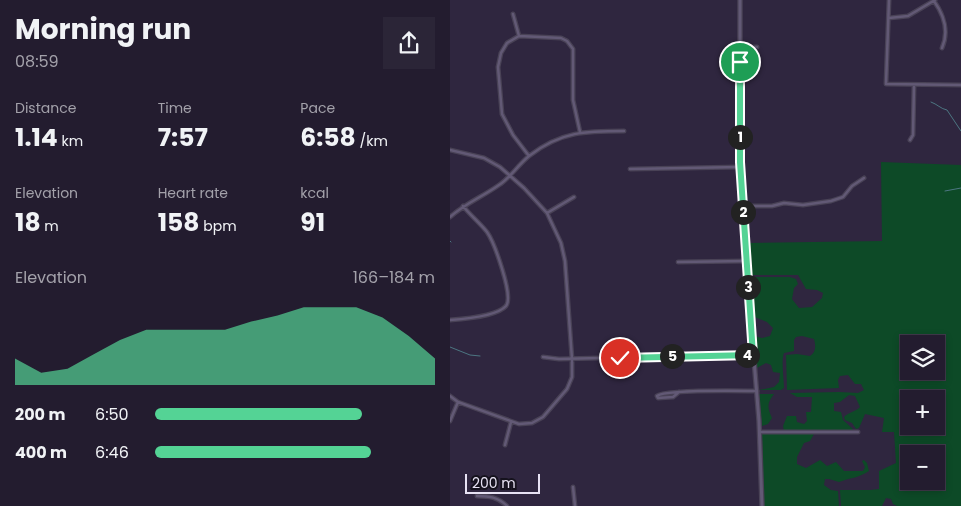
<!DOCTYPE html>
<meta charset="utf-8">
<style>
:root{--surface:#231c2f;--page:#2b2537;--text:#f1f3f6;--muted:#a3a1aa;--line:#403a4b;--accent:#54d395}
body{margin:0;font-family:Poppins,sans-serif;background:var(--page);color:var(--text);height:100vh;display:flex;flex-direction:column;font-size:19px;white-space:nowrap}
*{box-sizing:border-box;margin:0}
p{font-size:16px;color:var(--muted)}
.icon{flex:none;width:28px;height:28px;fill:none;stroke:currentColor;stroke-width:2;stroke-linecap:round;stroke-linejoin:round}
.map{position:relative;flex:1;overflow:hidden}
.details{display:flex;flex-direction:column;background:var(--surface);width:450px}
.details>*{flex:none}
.controls{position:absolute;left:450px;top:335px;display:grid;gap:10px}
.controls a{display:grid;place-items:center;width:45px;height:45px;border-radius:0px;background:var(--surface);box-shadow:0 2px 8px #0003,0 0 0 1px var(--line);font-size:25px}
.scale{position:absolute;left:15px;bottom:12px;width:75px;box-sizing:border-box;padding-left:5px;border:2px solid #e7e2f3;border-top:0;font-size:14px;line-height:18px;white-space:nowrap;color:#e7e2f3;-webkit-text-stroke:4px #15121d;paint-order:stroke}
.pin{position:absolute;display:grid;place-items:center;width:42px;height:42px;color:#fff;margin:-21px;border:2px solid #fff;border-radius:50%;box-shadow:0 1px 5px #0007}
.km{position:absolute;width:25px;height:25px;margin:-12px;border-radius:50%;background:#222;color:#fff;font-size:14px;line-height:25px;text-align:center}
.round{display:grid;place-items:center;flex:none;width:52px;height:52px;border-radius:0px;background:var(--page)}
.headline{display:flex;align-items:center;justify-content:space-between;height:85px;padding:0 15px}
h1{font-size:28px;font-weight:700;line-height:38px}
.metrics{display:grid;grid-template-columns:repeat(3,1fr);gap:8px;height:85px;padding:5px 15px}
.metrics div{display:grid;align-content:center}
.metrics b{font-size:25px;font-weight:700}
.metrics small{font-size:14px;font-weight:400}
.metrics p{font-size:14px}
.chart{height:140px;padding:10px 15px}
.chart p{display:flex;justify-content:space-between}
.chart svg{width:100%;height:90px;margin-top:5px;fill:var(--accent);opacity:.7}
ul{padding:0 15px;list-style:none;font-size:16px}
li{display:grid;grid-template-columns:80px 60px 1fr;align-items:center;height:38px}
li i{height:12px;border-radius:6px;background:var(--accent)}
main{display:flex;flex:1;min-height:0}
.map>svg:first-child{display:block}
.green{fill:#0d4a27;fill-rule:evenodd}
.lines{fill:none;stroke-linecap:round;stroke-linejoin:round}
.stream{stroke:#4d7682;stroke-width:1}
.street-casing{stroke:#494256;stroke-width:5}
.secondary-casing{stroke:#494256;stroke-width:5.5}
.street{stroke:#625975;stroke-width:2.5}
.secondary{stroke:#625975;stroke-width:3}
.route-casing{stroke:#fff;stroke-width:10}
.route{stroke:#54d395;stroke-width:6}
</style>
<main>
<section class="details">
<div class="headline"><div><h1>Morning run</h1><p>08:59</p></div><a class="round"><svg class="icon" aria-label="share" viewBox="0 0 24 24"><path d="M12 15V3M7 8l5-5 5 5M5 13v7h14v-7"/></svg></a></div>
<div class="metrics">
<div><p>Distance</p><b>1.14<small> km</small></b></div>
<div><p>Time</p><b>7:57</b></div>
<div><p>Pace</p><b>6:58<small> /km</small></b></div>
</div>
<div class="metrics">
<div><p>Elevation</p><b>18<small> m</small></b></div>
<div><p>Heart rate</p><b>158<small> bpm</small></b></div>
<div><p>kcal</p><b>91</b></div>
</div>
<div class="chart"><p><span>Elevation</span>166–184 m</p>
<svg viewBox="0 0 160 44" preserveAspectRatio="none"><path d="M0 44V31L10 38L20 36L30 29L40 22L50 17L60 17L70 17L80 17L90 13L100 10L110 6L120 6L130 6L140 11L150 20L160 31V44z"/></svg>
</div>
<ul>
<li><b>200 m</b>6:50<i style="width:74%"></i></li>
<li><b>400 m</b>6:46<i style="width:77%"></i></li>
</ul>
</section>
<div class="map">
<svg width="511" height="506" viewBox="0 0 511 506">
<rect width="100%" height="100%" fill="#2f263f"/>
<path class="green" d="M431,162L511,165V506H447L443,504L441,499L436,498L432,506H391L390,490H420L429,489V471L446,463L444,432H432L434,418L415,414L409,428L406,429L402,423L395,420L394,417C399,412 405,412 410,407L405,396L399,395L390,402L384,403V411L391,412L393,420L403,429L401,431H334L333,426L337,416H346L347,422L354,424L357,421L356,412H361L362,397H347L340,393L389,392L408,393L414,390L411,384H405L398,375L390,376L388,380L389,388L337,390L336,355L347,354L360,356C366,352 366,346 364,339L352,336L346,337L344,340V351L334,353C331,360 334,379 334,388L331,390H309L324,387L329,382L330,373L323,372L321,365L316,363L307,368L304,336L312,338L320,336L323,328L317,322L302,316L298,277H340L346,279L348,284L344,288L342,299L349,308L362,307L372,298L373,293L367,290L356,289L348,275H298L296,243L432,241ZM459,344H486V371H459ZM459,399H486V426H459ZM459,454H486V481H459Z
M309,394H324C317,403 317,407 322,418L318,424L312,426Z
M312,434H364L360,441L354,443L347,457V464L356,468L370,460L377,466L386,462L394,471H413L415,467L412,461L414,460L417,463L419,471C409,478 399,478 389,482L379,479H375L374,485L381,490L388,491L389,506H314Z"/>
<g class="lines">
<path class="stream" d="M481,102C487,104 491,109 497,110L511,131
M495,191L511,188
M0,241L1,242
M0,347L20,355L30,356"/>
<g class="street-casing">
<path id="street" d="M439,0L436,84L511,85
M484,1C494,15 499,32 492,48
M63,14L69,36
M439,18L458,16L485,0
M290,47H307
M460,140L463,135L464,85
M0,150L34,158L50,167L74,188L97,213L111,243L115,261L122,359V377L117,389L93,417L82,423L69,424L8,402
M79,156L63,135L52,114L48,67L51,53L57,43L69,36L111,38L117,41L123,49V100L130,132
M180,169L290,167
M293,206H322L334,203L353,205L381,201L393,197L402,186L414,178
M97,213L124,197
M0,217C16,203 32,197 49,185C60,178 68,165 79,156C111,131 137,131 174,131
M228,262L296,261
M0,320C14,319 47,316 56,306C64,296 44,242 37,232C30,223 20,215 13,206
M93,357L109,359L149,358
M170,358L303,355
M229,392L223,397L208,398L207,396C215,389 292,391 307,391
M0,396L8,402L0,421
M310,432H408
M55,445L61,422
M123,487L125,506
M27,496C39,496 48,497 57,506"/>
</g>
<g class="secondary-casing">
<path id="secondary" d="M290,0V167L298,286L309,421L312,506"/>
</g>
<use href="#street" class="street"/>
<use href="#secondary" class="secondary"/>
</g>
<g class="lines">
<g class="route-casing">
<path id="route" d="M170,358L303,355L290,162V62"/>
</g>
<use href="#route" class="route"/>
</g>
</svg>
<div class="controls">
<a><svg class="icon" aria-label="layers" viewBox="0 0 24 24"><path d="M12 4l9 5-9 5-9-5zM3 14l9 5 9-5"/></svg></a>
<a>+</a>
<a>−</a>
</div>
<div class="scale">200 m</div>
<div class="pin" style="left:290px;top:62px;background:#1e9e55"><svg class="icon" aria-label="arrive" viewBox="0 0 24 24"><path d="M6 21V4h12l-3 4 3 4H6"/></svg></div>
<div class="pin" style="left:170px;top:358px;background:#d93025"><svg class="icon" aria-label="check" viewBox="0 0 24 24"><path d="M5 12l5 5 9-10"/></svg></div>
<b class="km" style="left:290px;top:137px">1</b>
<b class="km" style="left:293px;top:212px">2</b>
<b class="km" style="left:298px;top:287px">3</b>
<b class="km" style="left:297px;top:355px">4</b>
<b class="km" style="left:222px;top:356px">5</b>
</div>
</main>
